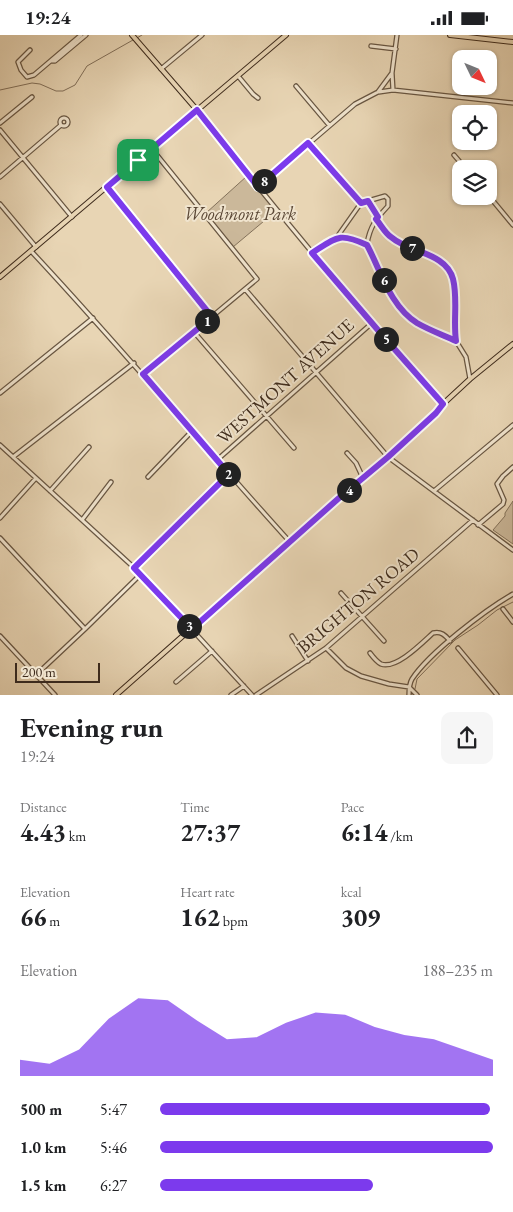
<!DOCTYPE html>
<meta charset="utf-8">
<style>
:root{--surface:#fff;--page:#f6f6f6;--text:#202124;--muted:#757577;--accent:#7c3aed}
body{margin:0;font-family:"EB Garamond",serif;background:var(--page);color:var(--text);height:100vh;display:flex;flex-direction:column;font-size:19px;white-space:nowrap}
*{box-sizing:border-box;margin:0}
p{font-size:16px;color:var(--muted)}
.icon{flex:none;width:28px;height:28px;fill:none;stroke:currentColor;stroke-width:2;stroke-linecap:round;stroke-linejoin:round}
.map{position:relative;height:660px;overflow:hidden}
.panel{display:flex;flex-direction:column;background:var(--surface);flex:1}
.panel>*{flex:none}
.needle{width:32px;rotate:133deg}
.tools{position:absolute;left:452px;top:15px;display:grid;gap:10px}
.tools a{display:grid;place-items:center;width:45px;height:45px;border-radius:10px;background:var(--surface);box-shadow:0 1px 4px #0004;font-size:25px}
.scale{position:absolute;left:15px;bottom:12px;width:85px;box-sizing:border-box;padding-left:5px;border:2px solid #3e2b1c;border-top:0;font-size:14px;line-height:18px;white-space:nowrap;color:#3e2b1c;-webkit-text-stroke:4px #f0e4ce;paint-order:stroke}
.pin{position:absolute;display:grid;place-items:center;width:42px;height:42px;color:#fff;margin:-21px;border-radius:10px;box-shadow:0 2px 8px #0006}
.km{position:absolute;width:25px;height:25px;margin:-12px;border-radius:50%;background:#222;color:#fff;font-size:14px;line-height:25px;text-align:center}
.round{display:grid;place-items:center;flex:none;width:52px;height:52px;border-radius:10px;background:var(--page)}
.headline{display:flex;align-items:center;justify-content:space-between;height:85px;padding:0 20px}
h1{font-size:28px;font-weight:700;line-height:38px}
.figures{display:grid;grid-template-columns:repeat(3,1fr);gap:8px;height:85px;padding:5px 20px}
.figures div{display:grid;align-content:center}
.figures b{font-size:25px;font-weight:700}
.figures small{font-size:14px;font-weight:400}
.figures p{font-size:14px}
.chart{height:140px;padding:10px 20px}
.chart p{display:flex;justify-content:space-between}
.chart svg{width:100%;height:90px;margin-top:5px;fill:var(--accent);opacity:.7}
ul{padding:0 20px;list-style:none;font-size:16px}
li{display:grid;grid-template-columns:80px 60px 1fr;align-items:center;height:38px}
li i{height:12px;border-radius:6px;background:var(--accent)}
.status{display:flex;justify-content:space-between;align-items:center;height:35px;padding:0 25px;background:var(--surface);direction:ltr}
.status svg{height:14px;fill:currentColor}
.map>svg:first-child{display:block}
.park{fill:#cbb89a;stroke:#84725b}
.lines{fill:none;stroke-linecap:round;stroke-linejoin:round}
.stream{stroke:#816e58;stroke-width:1}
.minor-casing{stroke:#685642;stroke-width:5.5}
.major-casing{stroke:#3e2b1c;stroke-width:6}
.minor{stroke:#f0e4ce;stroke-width:3}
.major{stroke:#e8d5b4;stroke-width:4}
.route-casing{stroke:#fff;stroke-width:10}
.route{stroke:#7c3aed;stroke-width:6}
.labels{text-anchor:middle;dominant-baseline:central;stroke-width:4;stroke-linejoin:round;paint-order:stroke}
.park-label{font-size:18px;font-style:italic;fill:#5a4735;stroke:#f0e4ce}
.street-label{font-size:18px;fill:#3e2b1c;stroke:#f0e4ce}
</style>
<div class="status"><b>19:24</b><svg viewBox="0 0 49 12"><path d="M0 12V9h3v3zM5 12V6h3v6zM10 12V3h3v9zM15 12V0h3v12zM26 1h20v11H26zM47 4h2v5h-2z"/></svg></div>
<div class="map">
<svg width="513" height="660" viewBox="0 0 513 660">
<rect width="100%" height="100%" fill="#e8d5b4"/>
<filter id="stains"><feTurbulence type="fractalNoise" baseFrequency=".004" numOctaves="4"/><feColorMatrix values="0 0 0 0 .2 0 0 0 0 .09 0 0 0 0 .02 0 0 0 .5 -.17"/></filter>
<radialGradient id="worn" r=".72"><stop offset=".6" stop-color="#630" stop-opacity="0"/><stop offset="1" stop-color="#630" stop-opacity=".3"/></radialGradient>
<path class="park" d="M247,141L276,176L233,212L206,178Z
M513,466V509L493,495L505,481V478Z"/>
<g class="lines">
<path class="stream" d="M137,3L142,0
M0,55L32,48L40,49L56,56H63L75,50L87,31L133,5
M415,654L417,644L455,605L478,590L497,575L513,567
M413,660V658"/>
<g class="minor-casing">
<path id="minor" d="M371,11L396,14
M30,15L18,27L21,35L27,42L34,40L81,0
M51,26H55L86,0
M161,34L202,0
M392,38L393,55
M238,41L253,59L258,63
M296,51L329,90
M379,57L393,55L513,68
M197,75C276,176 358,274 443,369
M60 87a4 4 0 1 1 8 0a4 4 0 1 1-8 0Z
M0,88L32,62
M0,95L72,182
M308,108L361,168
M454,120L466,134
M0,142L61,90
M107,152L212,282
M258,152L355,69L378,57L392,38L397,0
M489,161L513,190
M368,166L377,182
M361,168L385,161L388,164V171C376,184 370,191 367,209
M0,169L36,212
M376,184L391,203L439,225L450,235L453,245L454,253V293L456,306L466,322L470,344
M337,202L361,168
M31,216C120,311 203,411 290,507
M312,218C337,202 339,197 367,209C381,236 390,270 416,288C428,295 442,300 455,306
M245,254L388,422L513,515
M194,297L294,413
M143,339L257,244L152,114
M0,358L93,283
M0,410L141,539L252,660
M347,418L356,428L363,443
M13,422L134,328
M217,425L372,288
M148,442L193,395
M50,456L89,412
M434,456L513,390
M0,483L36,443
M82,485L111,447
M478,490L503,469L504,465L497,449L503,441L513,432
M0,503L85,594
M134,533L229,439
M341,558L384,606
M503,574L513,587
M0,601L55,660
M292,601L308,626
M326,613L346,633L361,641L389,649L409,652L417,660
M458,613L497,660
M370,618C373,622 377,627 381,629C396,635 423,607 433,598C441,596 445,600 450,606
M36,640L85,594L141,539
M176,647L212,616
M231,660L244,651
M256,660L326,613L473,485
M409,660C409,654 409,649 412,644C429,618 485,575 513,559"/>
</g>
<g class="major-casing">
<path id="major" d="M132,0L197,75
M450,0L513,7
M0,242L286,0
M116,660L339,463L388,422L436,378L443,369L470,344L513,309"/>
</g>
<use href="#minor" class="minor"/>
<use href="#major" class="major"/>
</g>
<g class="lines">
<g class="route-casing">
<path id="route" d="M197,75L258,152L308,108L361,168L368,166L378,182L376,184C381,190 385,198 391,202C409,218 446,217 453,244C458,264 453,286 456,306C443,300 429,295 417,288C390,271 381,236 367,210C339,197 337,202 312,218L383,301L443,369L436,378L388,422L339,463L192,594L134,533L229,439L143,339L212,282L107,152Z"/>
</g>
<use href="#route" class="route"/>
</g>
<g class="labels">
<g class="park-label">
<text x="240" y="178">Woodmont Park</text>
</g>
<g class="street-label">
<text transform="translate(285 346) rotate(-42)">WESTMONT AVENUE</text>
<text transform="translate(358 565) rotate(-40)">BRIGHTON ROAD</text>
</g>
</g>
<rect width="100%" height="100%" filter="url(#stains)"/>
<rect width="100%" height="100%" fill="url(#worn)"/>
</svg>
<div class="tools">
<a><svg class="needle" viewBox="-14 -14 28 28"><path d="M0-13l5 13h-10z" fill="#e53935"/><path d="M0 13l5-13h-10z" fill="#757577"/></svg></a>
<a><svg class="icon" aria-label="locate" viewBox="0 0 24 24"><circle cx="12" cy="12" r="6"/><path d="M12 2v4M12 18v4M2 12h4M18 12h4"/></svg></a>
<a><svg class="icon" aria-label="layers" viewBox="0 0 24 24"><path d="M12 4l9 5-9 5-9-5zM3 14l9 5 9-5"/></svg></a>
</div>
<div class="scale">200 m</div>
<div class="pin" style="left:138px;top:125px;background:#1e9e55"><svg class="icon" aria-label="arrive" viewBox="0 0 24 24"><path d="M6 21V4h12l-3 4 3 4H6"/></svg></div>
<b class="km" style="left:207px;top:286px">1</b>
<b class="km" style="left:228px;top:439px">2</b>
<b class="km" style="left:189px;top:591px">3</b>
<b class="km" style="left:349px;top:455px">4</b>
<b class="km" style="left:386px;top:304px">5</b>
<b class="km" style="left:384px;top:245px">6</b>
<b class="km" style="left:412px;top:213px">7</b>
<b class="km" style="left:264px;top:146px">8</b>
</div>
<section class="panel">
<div class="headline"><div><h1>Evening run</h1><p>19:24</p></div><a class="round"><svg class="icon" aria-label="share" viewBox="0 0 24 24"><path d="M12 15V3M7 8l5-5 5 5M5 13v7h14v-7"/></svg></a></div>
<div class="figures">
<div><p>Distance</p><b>4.43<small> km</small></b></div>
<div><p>Time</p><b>27:37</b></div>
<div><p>Pace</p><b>6:14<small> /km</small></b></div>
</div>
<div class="figures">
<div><p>Elevation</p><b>66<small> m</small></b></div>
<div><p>Heart rate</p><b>162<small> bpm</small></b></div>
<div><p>kcal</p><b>309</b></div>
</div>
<div class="chart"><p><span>Elevation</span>188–235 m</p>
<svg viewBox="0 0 160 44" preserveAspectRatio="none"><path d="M0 44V36L10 38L20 31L30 16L40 6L50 7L60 17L70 26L80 25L90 18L100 13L110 14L120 20L130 24L140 26L150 31L160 36V44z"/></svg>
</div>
<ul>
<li><b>500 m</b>5:47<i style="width:99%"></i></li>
<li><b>1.0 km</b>5:46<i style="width:100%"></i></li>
<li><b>1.5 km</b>6:27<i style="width:64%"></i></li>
</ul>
</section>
